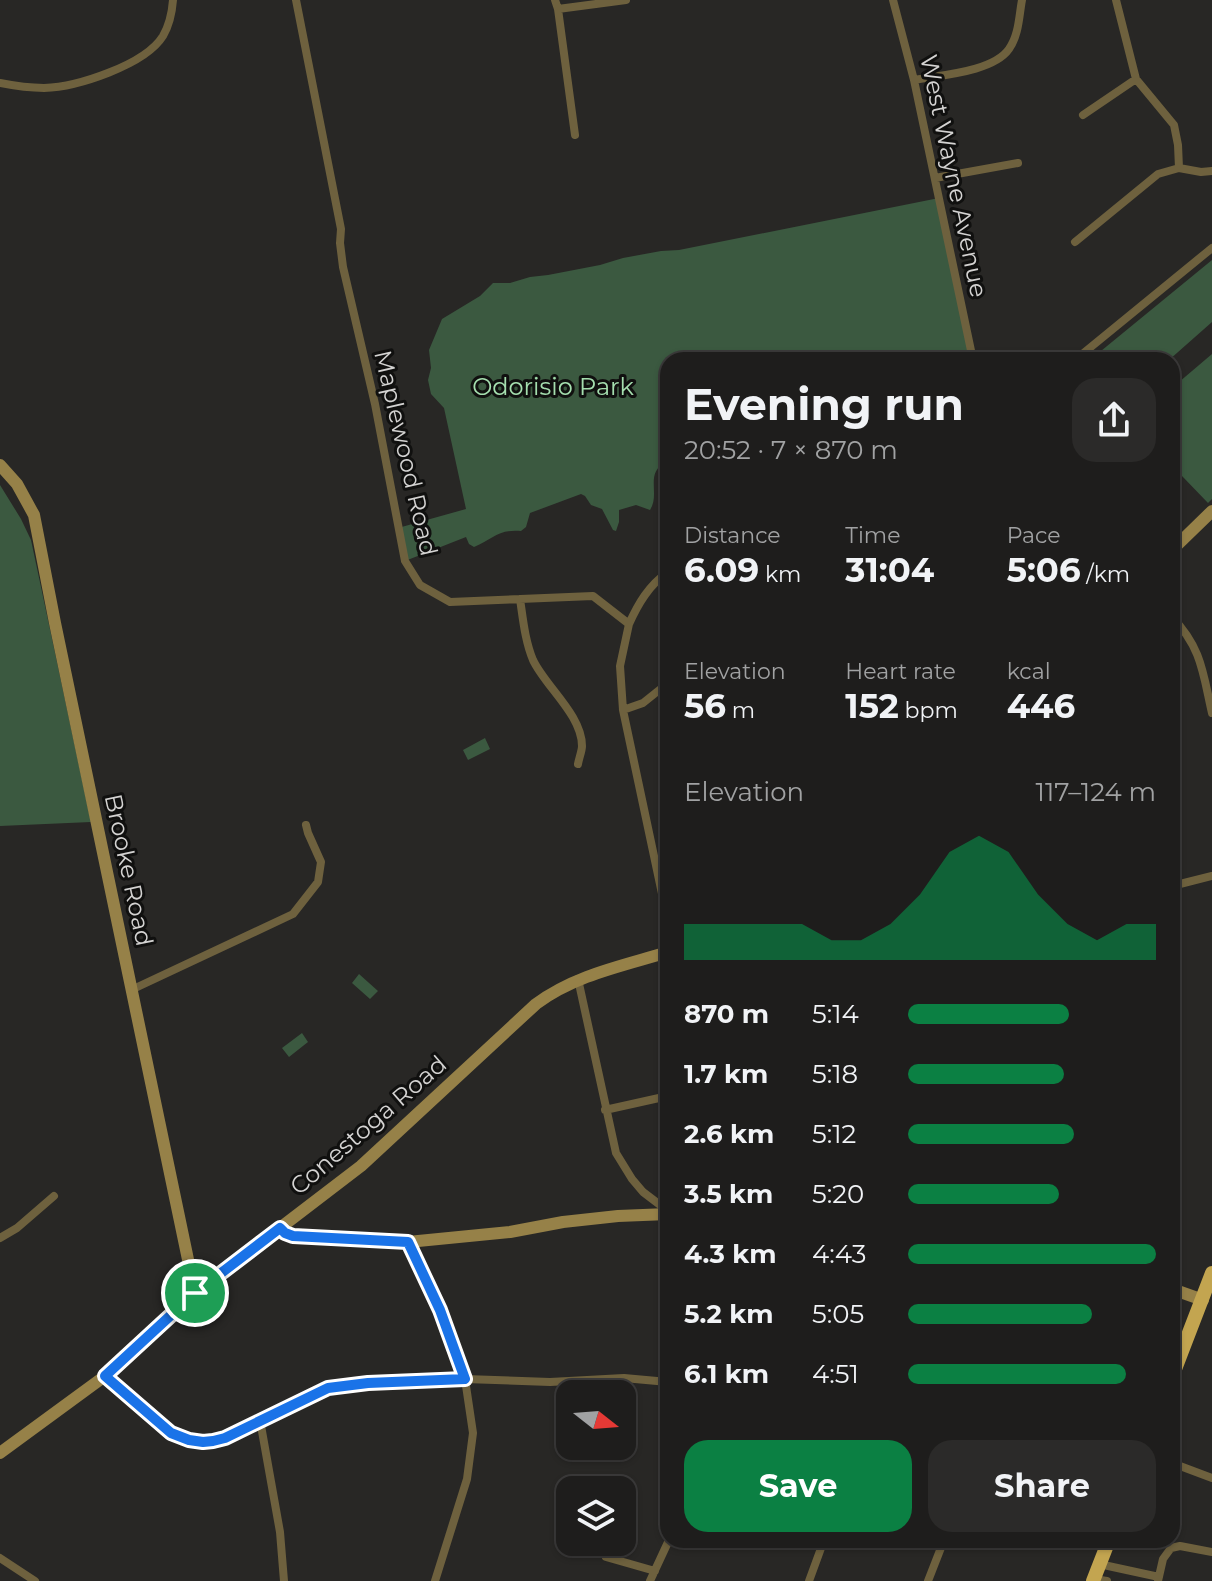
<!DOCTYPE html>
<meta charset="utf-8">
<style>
:root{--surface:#1e1d1c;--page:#2b2a29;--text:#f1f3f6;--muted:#a1a2a3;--line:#3c3b3b;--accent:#0b8043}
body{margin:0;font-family:Montserrat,sans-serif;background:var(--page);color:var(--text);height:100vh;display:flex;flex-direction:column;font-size:30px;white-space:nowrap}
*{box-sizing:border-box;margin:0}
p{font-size:26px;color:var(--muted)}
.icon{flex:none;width:44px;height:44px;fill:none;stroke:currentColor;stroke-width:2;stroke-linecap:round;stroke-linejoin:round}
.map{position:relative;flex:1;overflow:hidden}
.drawer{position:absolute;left:660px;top:352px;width:520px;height:1196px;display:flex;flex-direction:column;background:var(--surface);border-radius:24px;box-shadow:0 2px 6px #0004,0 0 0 2px var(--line)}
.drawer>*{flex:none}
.needle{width:52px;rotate:107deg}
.controls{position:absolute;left:556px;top:1380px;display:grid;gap:16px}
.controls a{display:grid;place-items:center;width:80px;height:80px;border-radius:16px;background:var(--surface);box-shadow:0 2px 6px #0004,0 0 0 2px var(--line);font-size:40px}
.pin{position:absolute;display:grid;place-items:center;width:68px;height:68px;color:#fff;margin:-34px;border:4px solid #fff;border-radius:50%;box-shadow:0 2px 8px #0007}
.round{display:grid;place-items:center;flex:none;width:84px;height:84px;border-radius:24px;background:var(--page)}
.headline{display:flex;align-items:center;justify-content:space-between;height:136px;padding:0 24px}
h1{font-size:44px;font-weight:700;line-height:60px}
.metrics{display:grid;grid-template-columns:repeat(3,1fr);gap:12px;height:136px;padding:8px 24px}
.metrics div{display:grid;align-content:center}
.metrics b{font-size:34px;font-weight:700}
.metrics small{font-size:22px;font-weight:400}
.metrics p{font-size:22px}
.chart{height:224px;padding:16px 24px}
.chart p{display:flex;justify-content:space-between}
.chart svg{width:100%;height:144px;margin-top:8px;fill:var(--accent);opacity:.7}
.button{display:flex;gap:16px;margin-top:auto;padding:16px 24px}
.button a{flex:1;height:92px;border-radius:24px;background:var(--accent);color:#fff;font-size:32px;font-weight:700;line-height:92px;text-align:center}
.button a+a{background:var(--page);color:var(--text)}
ul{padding:0 24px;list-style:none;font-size:26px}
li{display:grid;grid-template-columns:128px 96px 1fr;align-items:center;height:60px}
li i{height:20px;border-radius:10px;background:var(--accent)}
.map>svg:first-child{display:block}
.green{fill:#3b5940}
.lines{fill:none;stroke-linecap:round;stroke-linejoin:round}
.minor{stroke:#6e613e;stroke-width:8}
.secondary{stroke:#968148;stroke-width:12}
.trunk{stroke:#c3a550;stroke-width:14}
.route-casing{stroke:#fff;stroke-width:16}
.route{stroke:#1a73e8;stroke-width:10}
.labels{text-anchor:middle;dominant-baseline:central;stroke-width:6;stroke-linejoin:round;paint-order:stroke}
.street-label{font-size:24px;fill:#d4d3d2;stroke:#10100f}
.park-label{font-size:24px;fill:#a5dfaf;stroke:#10100f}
</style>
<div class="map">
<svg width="1212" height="1581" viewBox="0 0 1212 1581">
<rect width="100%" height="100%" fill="#282725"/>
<path class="green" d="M939,198L973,360H668V461C643,472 661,493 650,510L636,505L619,510V522L616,531L613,530L602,509L591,505L585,496L581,494L530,513L526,527L521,531C498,529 493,539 474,547L469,544L466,537L405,561L398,528L466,509L444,408L431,394L428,380L431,368L429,350L442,319L480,296L493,283H510L530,277L548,275L600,265L623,258L661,251L679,250Z
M1212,260V322L1169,360H1090Z
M1212,354V499L1208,503L1182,476L1172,485V388Z
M0,485L21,519L31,540L91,822L0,826Z
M485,738L490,749L468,760L463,750Z
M359,974L378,991L370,999L352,983Z
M302,1033L308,1042L289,1057L282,1048Z"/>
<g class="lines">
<path class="minor" d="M296,0L341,229L340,243L343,267L375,404L405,561L420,585L450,602L593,596L629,624L620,666L623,710L668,922
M555,0L558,9L575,135
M893,0L914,80L973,360
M1116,0L1136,79L1174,125L1178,145L1179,168
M558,9L626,0
M914,80C940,75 993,72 1009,49C1019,35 1019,16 1022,0
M0,83C15,86 29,88 44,88C77,87 145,65 163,36C170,24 172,13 173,0
M1083,115L1136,79
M935,178L1018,163
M1075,242L1158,174L1179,168L1201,172L1212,171
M1075,360L1212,248
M520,599C523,619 525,641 533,660C545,686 582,715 582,746C582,751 579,758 578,764
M1172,617C1202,648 1203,674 1212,713
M629,624C638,604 649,585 668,572
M623,710L643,703L663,687L668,686
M1172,886L1212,876
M578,979L616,1153L632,1179L643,1192L668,1211
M131,990L293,914L318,882L321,862L308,833L306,825
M605,1110L668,1096
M0,1238L17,1228L54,1196
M408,1242L440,1310L465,1379L473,1433L467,1479L435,1581
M105,1376L171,1433L180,1438L203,1442L225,1438L328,1388L368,1383L465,1379L550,1382L624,1378L668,1382
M260,1420L280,1532L284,1581
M1172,1463L1212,1478
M606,1557L655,1571
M0,1558L35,1581
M1099,1564L1159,1577
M1094,1579L1107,1581
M650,1581L669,1540
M809,1581L824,1540
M928,1581L944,1540
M1158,1581L1163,1559L1171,1548L1180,1546L1212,1552"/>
<path class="secondary" d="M0,465L17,484L34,515L55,623L195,1293
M1172,550L1212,511
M280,1228L285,1233L293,1236L408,1242L510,1232L563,1222L618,1216L668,1214
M1172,1289L1203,1300
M0,1453L105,1376L195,1293L361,1166L536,1004C575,975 622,966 668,952"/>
<path class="trunk" d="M1172,1377L1212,1273
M1093,1581L1109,1540"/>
</g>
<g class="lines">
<g class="route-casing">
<path id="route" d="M280,1228L285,1233L293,1236L408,1242L440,1310L465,1379L368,1383L328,1388L225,1438L213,1441L203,1442L189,1440L171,1433L105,1376L195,1293Z"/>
</g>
<use href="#route" class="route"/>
</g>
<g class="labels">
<g class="street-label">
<text transform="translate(954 176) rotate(78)">West Wayne Avenue</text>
<text transform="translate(406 453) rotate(77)">Maplewood Road</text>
<text transform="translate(129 870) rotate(78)">Brooke Road</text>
<text transform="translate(368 1125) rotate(-41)">Conestoga Road</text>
</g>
<g class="park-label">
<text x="553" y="386">Odorisio Park</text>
</g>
</g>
</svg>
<div class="controls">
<a><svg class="needle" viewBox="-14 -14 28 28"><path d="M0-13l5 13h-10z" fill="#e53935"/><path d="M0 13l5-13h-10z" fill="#a1a2a3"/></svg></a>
<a><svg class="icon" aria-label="layers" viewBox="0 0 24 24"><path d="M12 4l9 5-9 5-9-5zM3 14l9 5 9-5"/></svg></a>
</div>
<div class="pin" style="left:195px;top:1293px;background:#1e9e55"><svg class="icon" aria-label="arrive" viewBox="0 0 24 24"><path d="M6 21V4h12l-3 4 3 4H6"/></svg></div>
<section class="drawer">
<div class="headline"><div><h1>Evening run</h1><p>20:52 · 7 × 870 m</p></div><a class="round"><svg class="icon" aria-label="share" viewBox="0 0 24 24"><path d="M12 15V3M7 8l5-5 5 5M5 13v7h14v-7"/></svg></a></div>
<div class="metrics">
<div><p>Distance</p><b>6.09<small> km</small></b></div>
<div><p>Time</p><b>31:04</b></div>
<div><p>Pace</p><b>5:06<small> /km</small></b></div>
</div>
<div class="metrics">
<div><p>Elevation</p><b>56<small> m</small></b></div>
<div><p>Heart rate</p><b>152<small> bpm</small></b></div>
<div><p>kcal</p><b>446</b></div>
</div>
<div class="chart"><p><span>Elevation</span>117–124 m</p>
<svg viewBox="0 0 160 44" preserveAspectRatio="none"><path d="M0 44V33L10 33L20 33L30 33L40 33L50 38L60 38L70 33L80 24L90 11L100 6L110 11L120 24L130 33L140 38L150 33L160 33V44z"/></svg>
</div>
<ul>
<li><b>870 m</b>5:14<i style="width:65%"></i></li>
<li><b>1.7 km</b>5:18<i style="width:63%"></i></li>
<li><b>2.6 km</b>5:12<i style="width:67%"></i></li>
<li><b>3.5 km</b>5:20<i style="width:61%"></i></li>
<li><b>4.3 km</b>4:43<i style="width:100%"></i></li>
<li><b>5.2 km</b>5:05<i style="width:74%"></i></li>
<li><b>6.1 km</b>4:51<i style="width:88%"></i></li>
</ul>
<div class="button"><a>Save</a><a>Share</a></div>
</section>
</div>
